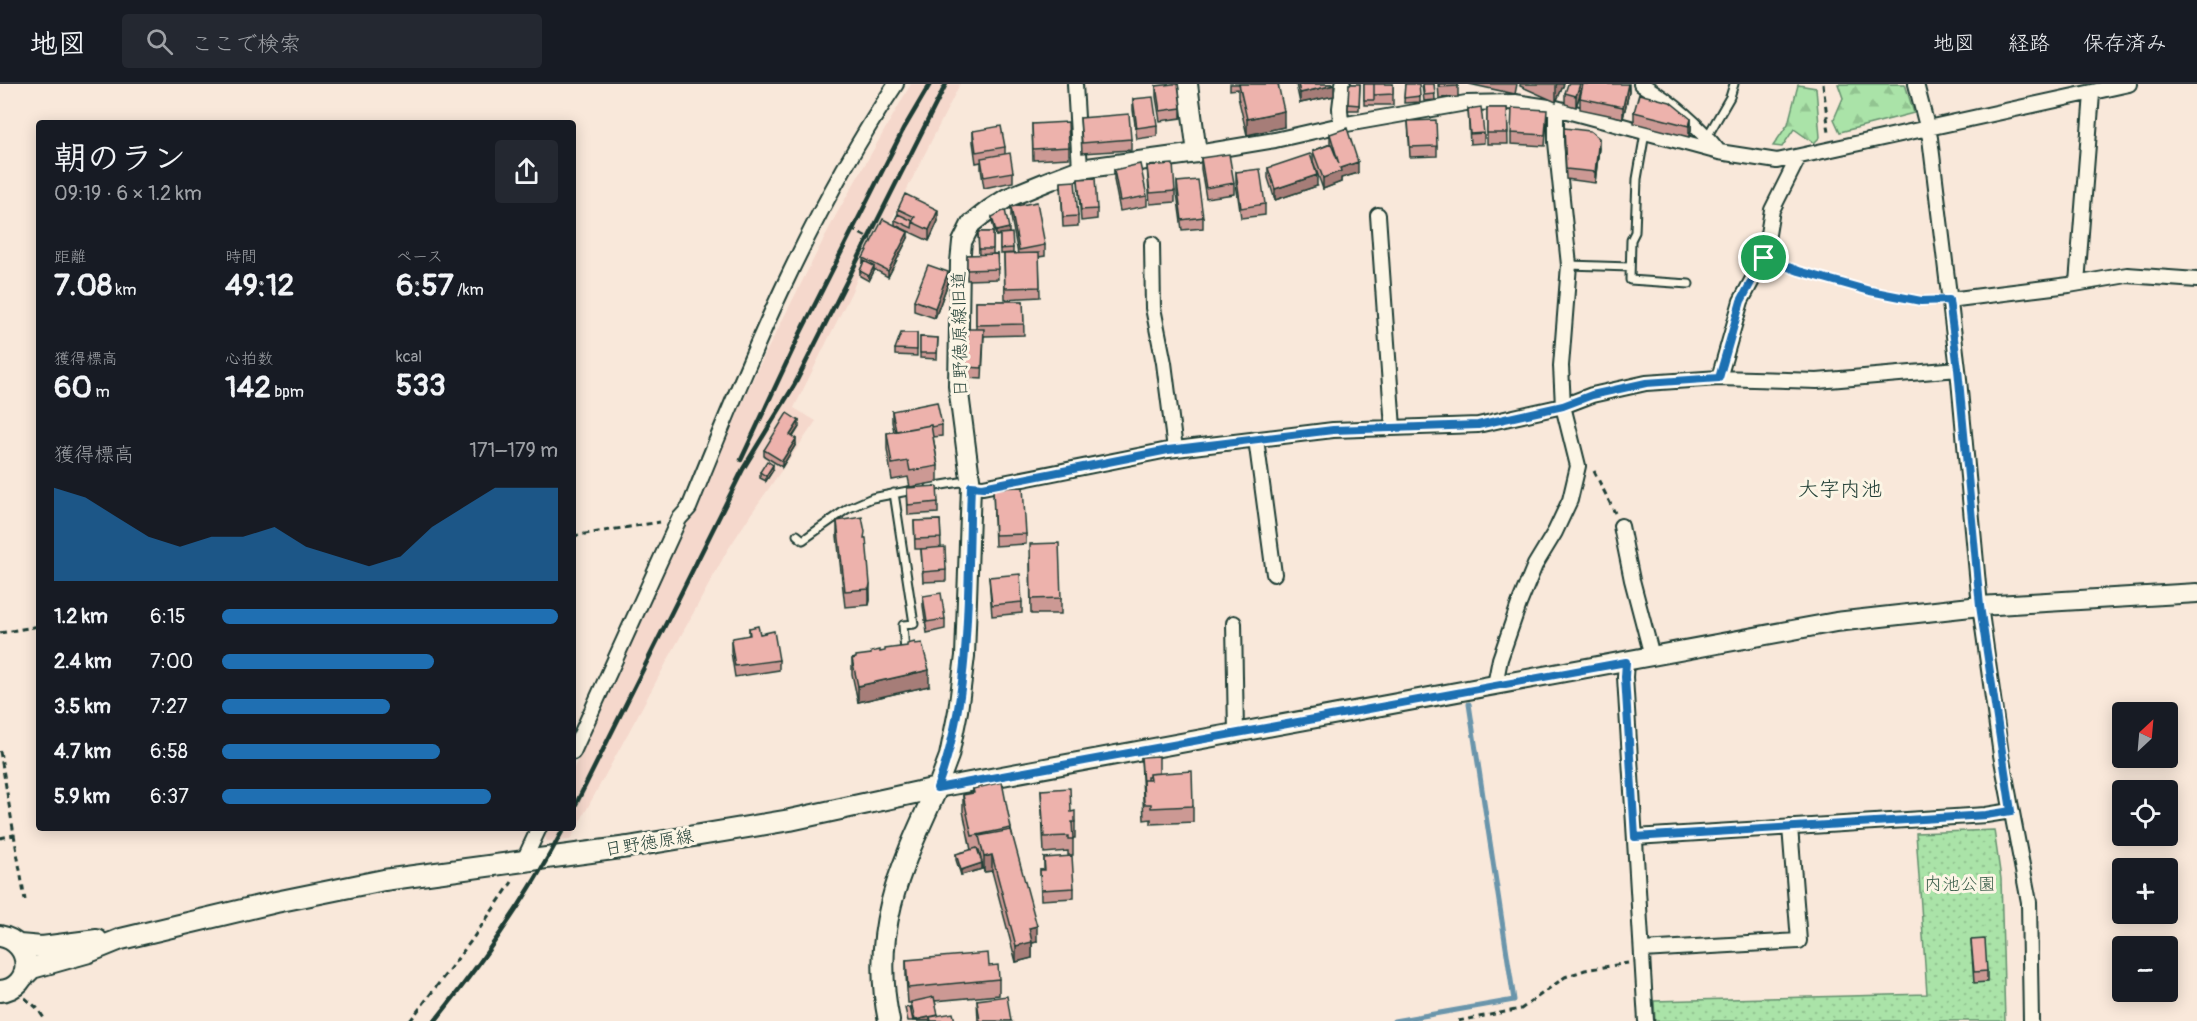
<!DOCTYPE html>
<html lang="ja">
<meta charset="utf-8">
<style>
:root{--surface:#171b24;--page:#242831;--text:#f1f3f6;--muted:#9ea1a6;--line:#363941;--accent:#1f6fb2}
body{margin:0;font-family:Pangolin,"Klee One",sans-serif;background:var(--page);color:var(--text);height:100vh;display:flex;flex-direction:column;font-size:22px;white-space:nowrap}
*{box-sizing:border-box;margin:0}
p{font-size:20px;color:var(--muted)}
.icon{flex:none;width:33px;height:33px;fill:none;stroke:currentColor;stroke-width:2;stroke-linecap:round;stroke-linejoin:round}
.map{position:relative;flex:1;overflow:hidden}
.details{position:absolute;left:36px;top:36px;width:540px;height:711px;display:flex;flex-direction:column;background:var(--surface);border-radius:6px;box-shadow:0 3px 15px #0003}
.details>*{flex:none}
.needle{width:39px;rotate:26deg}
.tools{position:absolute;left:2112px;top:618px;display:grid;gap:12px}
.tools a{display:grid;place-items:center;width:66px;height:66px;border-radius:6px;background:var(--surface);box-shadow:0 3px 15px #0003;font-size:30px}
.pin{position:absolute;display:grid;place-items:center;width:51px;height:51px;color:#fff;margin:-26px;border:3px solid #fff;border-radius:50%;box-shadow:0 2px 6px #0007}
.round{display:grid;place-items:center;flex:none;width:63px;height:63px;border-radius:6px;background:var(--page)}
.headline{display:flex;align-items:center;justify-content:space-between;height:102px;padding:0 18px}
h1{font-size:33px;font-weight:800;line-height:45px}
.metrics{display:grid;grid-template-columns:repeat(3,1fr);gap:9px;height:102px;padding:6px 18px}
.metrics div{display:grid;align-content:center}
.metrics b{font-size:30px;font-weight:800}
.metrics small{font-size:16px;font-weight:400}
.metrics p{font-size:16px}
.chart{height:168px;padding:12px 18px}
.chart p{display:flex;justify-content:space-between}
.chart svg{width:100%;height:108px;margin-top:6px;fill:var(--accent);opacity:.7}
ul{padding:0 18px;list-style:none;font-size:20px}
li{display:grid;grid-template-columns:96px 72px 1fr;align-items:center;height:45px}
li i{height:15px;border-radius:8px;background:var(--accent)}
header{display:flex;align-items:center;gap:36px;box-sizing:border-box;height:84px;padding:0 30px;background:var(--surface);border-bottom:2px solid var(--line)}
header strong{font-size:28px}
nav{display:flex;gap:33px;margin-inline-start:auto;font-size:21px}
.search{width:420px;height:54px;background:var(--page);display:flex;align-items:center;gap:15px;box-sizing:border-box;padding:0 21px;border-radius:6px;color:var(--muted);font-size:22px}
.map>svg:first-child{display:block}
.built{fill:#f5d8cc}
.forest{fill:url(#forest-firs);stroke:#64906e;stroke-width:1.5}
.park{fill:url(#park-dots);stroke:#64906e;stroke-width:1.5}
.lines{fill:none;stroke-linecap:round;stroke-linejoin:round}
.stream{stroke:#6a95ab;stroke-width:5}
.service-casing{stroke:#1f3d34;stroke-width:11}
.minor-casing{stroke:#1f3d34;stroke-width:18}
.tertiary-casing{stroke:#1f3d34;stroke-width:22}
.secondary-casing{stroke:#1f3d34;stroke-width:24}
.path{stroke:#1f3d34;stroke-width:3;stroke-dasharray:6 4.5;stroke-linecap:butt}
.service{stroke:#fcf5e5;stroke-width:7}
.minor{stroke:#fcf5e5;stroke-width:14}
.tertiary{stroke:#fcf5e5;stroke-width:18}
.secondary{stroke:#fcf5e5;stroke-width:20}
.rail{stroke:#1f3d34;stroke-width:4.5}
.wall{fill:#cc9994;stroke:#1f3d34;stroke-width:1.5}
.shaded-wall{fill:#a67d78;stroke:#1f3d34;stroke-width:1.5}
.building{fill:#edb2ac;stroke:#1f3d34;stroke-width:1.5}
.route-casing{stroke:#fff;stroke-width:12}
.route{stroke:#1f6fb2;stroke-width:8}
.labels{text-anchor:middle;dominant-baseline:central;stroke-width:6;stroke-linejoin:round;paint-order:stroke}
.street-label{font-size:18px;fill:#1f3d34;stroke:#fcf5e5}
.park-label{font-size:18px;fill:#3b5e4b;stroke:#fcf5e5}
.quarter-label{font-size:21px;fill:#1f3d34;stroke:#fcf5e5}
</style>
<header>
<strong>地図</strong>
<div class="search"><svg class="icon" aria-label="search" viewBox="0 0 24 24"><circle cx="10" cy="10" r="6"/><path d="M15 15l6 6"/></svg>ここで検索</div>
<nav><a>地図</a><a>経路</a><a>保存済み</a></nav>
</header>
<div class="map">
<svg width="2197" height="937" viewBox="0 0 2197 937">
<defs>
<pattern id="forest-firs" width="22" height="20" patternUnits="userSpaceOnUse" patternTransform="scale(1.5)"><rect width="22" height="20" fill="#aae3a8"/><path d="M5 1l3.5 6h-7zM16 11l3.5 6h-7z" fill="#92c491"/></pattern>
<pattern id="park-dots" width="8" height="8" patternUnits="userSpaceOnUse" patternTransform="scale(1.5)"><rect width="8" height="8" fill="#aae3a8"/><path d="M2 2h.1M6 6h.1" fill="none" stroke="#92c491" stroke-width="1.8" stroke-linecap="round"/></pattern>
</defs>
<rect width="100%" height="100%" fill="#f9e8da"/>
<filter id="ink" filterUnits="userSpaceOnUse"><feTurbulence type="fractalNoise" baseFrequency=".0167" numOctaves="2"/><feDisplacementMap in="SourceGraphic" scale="12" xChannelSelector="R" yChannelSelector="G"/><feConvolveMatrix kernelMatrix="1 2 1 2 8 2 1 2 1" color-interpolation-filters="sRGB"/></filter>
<g filter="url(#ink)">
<path class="built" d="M911,0H960L888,143L908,154L888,193L863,180L852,207L794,324L816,337L753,427L727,467L570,756L547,757L544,750L546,744H573V686L759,282L836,131Z"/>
<path class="forest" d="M1838,0H1905L1914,29L1840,48L1834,35L1843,14Z
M1798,1L1816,4L1820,53L1814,59L1794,45L1782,63L1773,62L1788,40Z"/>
<path class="park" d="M1994,746L2001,795L2005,937H1655L1654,917L1927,910L1916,749Z"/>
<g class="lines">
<path class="stream" d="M1394,937L1514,916L1469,620"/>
<g class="service-casing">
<path id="service" d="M1645,49L1637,95L1635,148L1631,156L1630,196L1689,200
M1707,53L1730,13L1734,0
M1569,181L1630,183
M930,403L960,398L969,401
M894,409L914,540L903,541L905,568
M797,451L803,456L847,425L872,414L913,406"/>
</g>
<g class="minor-casing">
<path id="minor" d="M1075,0L1080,85
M1641,0C1672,19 1697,40 1719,68
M1916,0L1930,54L1958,285L1980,522L2001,671L2029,818L2031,937
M1341,41L1340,24L1343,0
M1197,69L1275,56L1341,41L1466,19L1515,18L1556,24L1719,68L1777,77L2129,0
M1378,131L1393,344
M1152,160L1153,224L1164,279L1175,365
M2077,199L2092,10
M1949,216L2069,201L2127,191L2197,196
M1719,294L1741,217L1764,174L1772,126L1798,74
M1256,355L1274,490
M971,402L983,403L1168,366L1333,346L1478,341L1563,322L1592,311L1646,299L1719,294L1817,297L1958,285
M1621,442L1632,496L1652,572
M1234,539L1236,649
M1626,578L1625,593L1646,937
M1495,601L1500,575L1519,520L1535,481L1555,448L1570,416L1578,382L1563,322L1561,282L1569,181L1556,58V24
M573,668L679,435L689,424C748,278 808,131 896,0
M1635,753L1986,731L2011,727
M524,776L539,744
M1642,866L1799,857L1790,743"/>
</g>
<g class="tertiary-casing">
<path id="tertiary" d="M937,704L1836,538L1980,522L2197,509
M937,704L949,672L958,627L965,572L971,402L958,302L960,178L962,158L971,140L990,125L1007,114L1051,96L1080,85L1197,69L1188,0"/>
</g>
<g class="secondary-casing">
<path id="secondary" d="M0,852C34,858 34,904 0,907
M19,861L42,863L97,856
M23,893L32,884L89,868L121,855L276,818L384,796L628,763L790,736L937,704
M889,937C870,845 900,785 937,704"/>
</g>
<path class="path" d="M1823,0L1829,49
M851,145L871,155
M1779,180C1818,194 1894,219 1935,217
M1594,387L1615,429
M573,452L660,438
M0,549L39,542
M0,667L25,816
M0,754L14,751
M25,914L37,924L46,937
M410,937L471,857L512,798
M1458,937L1521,925L1565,893L1585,886L1628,879"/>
<use href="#service" class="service"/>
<use href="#minor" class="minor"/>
<use href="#tertiary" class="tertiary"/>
<use href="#secondary" class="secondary"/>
<path class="rail" d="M741,376L800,250L903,46L930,0
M573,726L743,385L795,300L946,0
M435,937C484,876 528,813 564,744"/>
</g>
<path class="wall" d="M1230,0H1278L1284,43L1247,51L1238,13V5L1230,6Z
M1296,0H1333L1334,12L1300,19Z
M1349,0H1360L1359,26H1348Z
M1364,0H1393V21H1364Z
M1405,0L1420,12V18L1404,19Z
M1422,0H1434L1435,16L1424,17Z
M1438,0H1458V13L1439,14Z
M1469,0H1517L1515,10Z
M1520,0H1564L1556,18L1520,2Z
M1583,0L1576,23L1565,20V9Z
M1629,0V8L1623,34L1580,25V14Z
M1156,2L1181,24V34L1160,37L1156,13Z
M1133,15L1157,41V52L1137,55L1133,26Z
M1487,24H1507L1508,60H1487Z
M1468,25L1484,49V59L1470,60Z
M1634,28L1691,35V46L1689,53L1634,39Z
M1080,34L1131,55V66L1082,69Z
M1408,37L1437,62V72L1410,73Z
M1547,37L1545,62L1511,60V49Z
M1032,40L1069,63V74L1033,76Z
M973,47L1005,63V70L1013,88V98L984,104L981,85V78L976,79L973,58Z
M1330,50L1358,89L1341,94V98L1323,105L1313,77V67L1330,60Z
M1564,54L1599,64L1595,99L1566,95Z
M1201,74L1234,99V110L1206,114L1201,85Z
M1147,82L1175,107V118L1150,120Z
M1268,84L1317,102L1275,116L1268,94Z
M1114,86L1147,112V122L1120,127L1114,96Z
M1236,88L1265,120V131L1241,134L1236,99Z
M1078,95L1097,125V135L1081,137Z
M1061,98L1078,132V142L1063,143Z
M1177,98L1203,133V144L1182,146L1177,109Z
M1011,123L1045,161V172L1039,173L1040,213L1005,215L1004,170H1018L1011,133Z
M898,125L938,137L929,157L895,141V136L898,130Z
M992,133L1009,149L1006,150L1013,164V169L1000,170V151L996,152L992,138Z
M978,148H993V170H997L998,195L967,196V171H979Z
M908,154L888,193L874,185V187L869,197L860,192V187L863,180V174Z
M948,199L935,234L914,227V216Z
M976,217H1023L1024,251L984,252L982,295L966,294V283L976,245Z
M917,249V272L895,271V265Z
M920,253L938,254L937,275L920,274Z
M892,327L942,341V352L933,353L938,382V398L910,403L908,393L892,396L887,365V349L894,347L892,338Z
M799,343L793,353L796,360L782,383L764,372V366Z
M773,386L766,397L760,394V388Z
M907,404L938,418V429L908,431Z
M993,404L1026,450V460L995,462Z
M940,436L941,463L946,486V497L923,498L921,465H915L914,437Z
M837,437L865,454L870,516L869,521L845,523L837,452Z
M1030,475L1061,514V530H1031Z
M989,493L1022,518V529L992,532Z
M923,512L945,535V545L927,549L923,522Z
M749,544L760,550L779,576V586L735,593L731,568V557L749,551Z
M880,568L929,602L858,618L852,590V575Z
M1141,673L1193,722V738L1151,740V735L1144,736Z
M973,705L1011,744V747L1037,858L1032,859V874L1016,878L992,787L984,788L979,766H978L982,785L961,791L956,776V770L971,766L963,727V711L973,709Z
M1041,706L1071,728L1075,738V754H1073V771H1068V767L1044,769Z
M1044,774L1074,804V814L1041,816L1040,786H1044Z
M1971,856L1987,887V898L1974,899Z
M906,876L989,882L999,895V911L935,917L938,932L955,937H913L911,928V919H908L906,892Z
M977,916L1011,937H978Z"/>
<path class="shaded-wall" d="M1557,0H1564L1556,18V2Z
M1580,0H1583L1576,23V12Z
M1628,0L1629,8L1623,34V23Z
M1334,1V12L1300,19V9Z
M1284,27V43L1247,51V35Z
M1691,35V46L1689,53V42Z
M1599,54V64L1595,99V88Z
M1358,78V89L1341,94V98L1323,105V94L1340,84Z
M1317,91V102L1275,116V105Z
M938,126V137L929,157V146Z
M1009,144V149L996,152V147Z
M908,148V154L888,193V187Z
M874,182V187L869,197V192Z
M948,188V199L935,234V224Z
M799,337V343L790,356V351Z
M796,355V360L782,383V377Z
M773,381V386L766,397V392Z
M870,500V516L869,521V505Z
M929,586V602L858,618V602Z
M992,771V787L984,788V773Z
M982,779V785L961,791V786Z
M1037,842V858L1032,859V874L1016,878V862L1029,844Z
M938,931V937L930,933V937H915V936Z"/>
<path class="building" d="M1173,0H1178L1181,24L1160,27L1156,2Z
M1239,0H1278L1284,27L1247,35Z
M1298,0H1333L1334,1L1300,9Z
M1349,0H1360L1359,21L1348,20Z
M1364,0H1374V16H1364Z
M1374,0H1393V10L1374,11Z
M1405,0H1419L1420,12L1404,14Z
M1423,0H1434L1435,10L1424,11Z
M1439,0H1458V2L1439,3Z
M1568,0H1580L1576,12L1565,9Z
M1583,0H1628L1623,23L1580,14Z
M1639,10L1670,18L1691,35L1689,42L1634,28Z
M1153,13L1157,41L1137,44L1133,15Z
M1481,23L1484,49L1470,50L1468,25Z
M1487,24H1507L1508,49H1487Z
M1512,24L1547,26L1545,51L1511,49Z
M1129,30L1131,55L1082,59L1080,34Z
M1436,36L1437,62L1410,63L1408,37Z
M1068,38L1069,63L1033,65L1032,40Z
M1001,42L1005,63L976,68L973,47Z
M1347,44L1358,78L1340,84L1341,87L1323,94L1313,67L1331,60L1339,80L1330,50Z
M1564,44L1590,47L1599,54L1595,88L1566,85Z
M1010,69L1013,88L984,93L981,74Z
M1229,70L1234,99L1206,104L1201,74Z
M1310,70L1317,91L1275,105L1268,84Z
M1140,80L1147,112L1120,117L1114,86Z
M1173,80L1175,107L1150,109L1147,82Z
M1260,85L1265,120L1241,124L1236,88Z
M1095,94L1097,125L1081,126L1078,95Z
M1198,96L1203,133L1182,136L1177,98Z
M1075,97L1078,132L1063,133L1061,98Z
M905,110L938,126L929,146L912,138L915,133L898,125Z
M1037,118L1045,161L1019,166L1011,123Z
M1005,126L1009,144L996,147L992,133Z
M898,130L913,137L912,144L895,136Z
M883,135L908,148L888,187L863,174Z
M978,148H993V165H979Z
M1012,149L1013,164L1000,165V150Z
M1039,169L1040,203L1005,204L1004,170Z
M997,170L998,185L967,186V171Z
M864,177L874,182L869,192L860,187Z
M928,181L948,188L935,224L914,216Z
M976,217H1023L1024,240L976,241Z
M968,245H984L982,284L966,283Z
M901,249H917V266L895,265Z
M920,253L938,254L937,269H920Z
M937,318L942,341L931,343V341L896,347L892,327Z
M787,329L799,337L790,351L796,355L782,377L764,366Z
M931,341L938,382L910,387L908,377L892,380L887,349Z
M767,377L773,381L766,392L760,388Z
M937,402L938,418L908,421L907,404Z
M1023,403L1026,450L995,451L993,404Z
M862,433L865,448L864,454H866L870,500L869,505L845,507L837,437Z
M940,436L941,454L915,455L914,437Z
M1059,459L1061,514L1031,515L1030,460Z
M945,463L946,486L923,488L921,465Z
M1020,490L1022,518L992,521L989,493Z
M941,509L945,535L927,538L923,512Z
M758,542L760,550L774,547L779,576L735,582L731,557L733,554L750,551L749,544Z
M915,558V560L922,559L929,586L858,602L852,575L856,574V572L871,570V568L880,566V568L885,567V565L907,562V560Z
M1159,672V689L1149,690V693H1147V696H1143V700L1141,673Z
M1192,687L1193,722L1151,724V720H1144L1143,696H1150L1149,690Z
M1002,698L1011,744L972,752L963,711L974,709L973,705Z
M1070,704L1071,728L1075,727V738H1072L1073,755H1068V752L1044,753L1041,706Z
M1011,746L1037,842L1029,844L1032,858L1016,862L992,771L984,773L979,752Z
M977,764L982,779L961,786L956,770Z
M1072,772L1074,804L1041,806L1040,786H1045L1044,774Z
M1985,855L1987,887L1974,888L1971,856Z
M988,869L989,882L998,881L999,895L908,904L906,876Z
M1007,912L1011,937H980L977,916Z
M934,913L938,931L915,936L911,918Z
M910,923L913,937H908L905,924Z
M953,929L955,937H931L930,933Z"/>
</g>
<g class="lines" filter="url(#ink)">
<g class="route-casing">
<path id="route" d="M1764,174L1799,187L1870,207L1921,217L1949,216L1958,285L1980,522L2011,727L1986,731L1635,753L1625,593L1626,578L937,704C973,609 967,503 971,402L983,403L1168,366L1333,346L1478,341L1563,322L1592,311L1646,299L1719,294L1741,217Z"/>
</g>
<use href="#route" class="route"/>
</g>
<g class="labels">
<g class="street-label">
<text transform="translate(960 250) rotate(-91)">日野徳原線旧道</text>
<text transform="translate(649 759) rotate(-9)">日野徳原線</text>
</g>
<g class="park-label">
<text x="1960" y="800">内池公園</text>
</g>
<g class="quarter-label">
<text x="1840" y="405">大字内池</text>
</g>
</g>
</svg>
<div class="tools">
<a><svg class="needle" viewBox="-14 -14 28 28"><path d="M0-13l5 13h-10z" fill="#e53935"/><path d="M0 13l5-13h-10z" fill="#9ea1a6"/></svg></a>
<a><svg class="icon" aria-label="locate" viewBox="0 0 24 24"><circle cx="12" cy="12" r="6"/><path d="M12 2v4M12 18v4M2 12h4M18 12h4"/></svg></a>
<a>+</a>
<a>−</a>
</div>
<div class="pin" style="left:1764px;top:174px;background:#1e9e55"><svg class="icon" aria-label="arrive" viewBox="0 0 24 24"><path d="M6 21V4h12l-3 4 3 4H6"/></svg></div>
<section class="details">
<div class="headline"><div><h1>朝のラン</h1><p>09:19 · 6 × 1.2 km</p></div><a class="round"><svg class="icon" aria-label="share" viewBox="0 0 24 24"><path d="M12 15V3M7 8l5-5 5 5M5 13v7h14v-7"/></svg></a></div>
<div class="metrics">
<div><p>距離</p><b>7.08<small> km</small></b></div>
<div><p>時間</p><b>49:12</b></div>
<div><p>ペース</p><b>6:57<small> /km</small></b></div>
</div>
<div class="metrics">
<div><p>獲得標高</p><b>60<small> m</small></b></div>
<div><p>心拍数</p><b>142<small> bpm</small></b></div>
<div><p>kcal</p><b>533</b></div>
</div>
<div class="chart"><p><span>獲得標高</span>171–179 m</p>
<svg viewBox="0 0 160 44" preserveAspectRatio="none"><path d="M0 44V6L10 10L20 18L30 26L40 30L50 26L60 26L70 22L80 30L90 34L100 38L110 34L120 22L130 14L140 6L150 6L160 6V44z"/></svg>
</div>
<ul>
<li><b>1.2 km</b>6:15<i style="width:100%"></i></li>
<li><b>2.4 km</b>7:00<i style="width:63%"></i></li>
<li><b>3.5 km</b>7:27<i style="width:50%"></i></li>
<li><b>4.7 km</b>6:58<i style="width:65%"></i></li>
<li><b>5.9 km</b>6:37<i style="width:80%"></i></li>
</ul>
</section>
</div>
